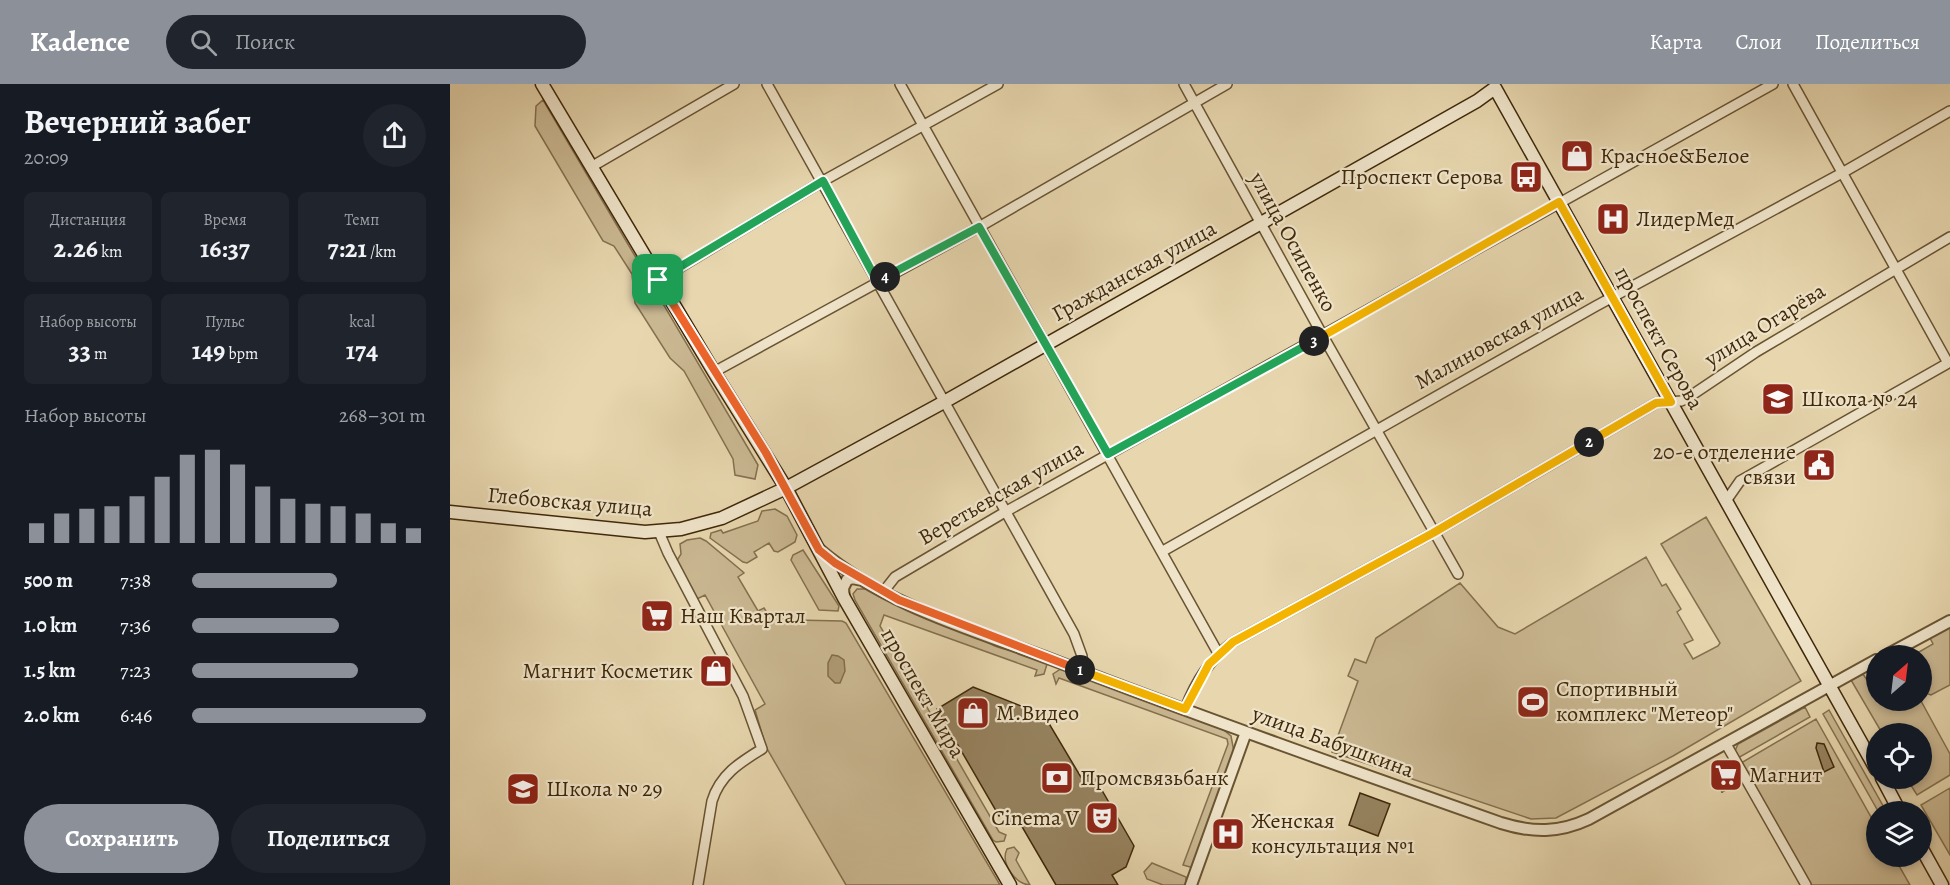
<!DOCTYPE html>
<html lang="ru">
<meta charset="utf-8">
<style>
:root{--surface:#171b24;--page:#20242c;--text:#f1f3f6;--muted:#9ea1a6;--accent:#8c9099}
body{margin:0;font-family:Alegreya,serif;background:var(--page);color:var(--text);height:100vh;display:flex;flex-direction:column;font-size:22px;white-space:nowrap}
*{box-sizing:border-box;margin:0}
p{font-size:20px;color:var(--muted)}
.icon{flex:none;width:33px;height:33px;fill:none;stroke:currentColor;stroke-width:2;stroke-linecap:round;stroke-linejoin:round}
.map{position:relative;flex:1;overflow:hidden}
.side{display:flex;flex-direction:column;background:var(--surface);width:450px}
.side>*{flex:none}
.needle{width:39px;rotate:28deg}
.buttons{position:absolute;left:1416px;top:561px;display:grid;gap:12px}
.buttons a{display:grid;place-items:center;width:66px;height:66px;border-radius:50%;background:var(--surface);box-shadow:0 3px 9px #0003;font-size:30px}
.pin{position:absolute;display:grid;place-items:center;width:51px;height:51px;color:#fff;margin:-26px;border-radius:12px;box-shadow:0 3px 9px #0006}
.km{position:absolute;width:30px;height:30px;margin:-15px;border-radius:50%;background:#222;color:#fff;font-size:16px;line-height:30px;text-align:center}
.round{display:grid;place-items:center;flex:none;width:63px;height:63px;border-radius:32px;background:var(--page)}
.summary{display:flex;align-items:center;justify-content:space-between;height:102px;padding:0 24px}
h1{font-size:33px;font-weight:700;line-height:45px}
.stats{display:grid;grid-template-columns:repeat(3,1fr);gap:9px;height:102px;padding:6px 24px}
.stats div{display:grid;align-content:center;border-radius:9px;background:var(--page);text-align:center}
.stats b{font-size:26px;font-weight:700}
.stats small{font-size:16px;font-weight:400}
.stats p{font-size:16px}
.chart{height:168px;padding:12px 24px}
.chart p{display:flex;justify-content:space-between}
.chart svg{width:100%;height:108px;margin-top:6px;stroke:var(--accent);stroke-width:6}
.action{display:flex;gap:12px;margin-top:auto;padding:12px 24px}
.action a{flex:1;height:69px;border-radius:36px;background:var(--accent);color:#fff;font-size:24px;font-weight:700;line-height:69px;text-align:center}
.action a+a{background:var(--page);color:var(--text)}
ul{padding:0 24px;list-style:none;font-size:20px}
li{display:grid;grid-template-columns:96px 72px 1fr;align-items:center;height:45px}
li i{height:15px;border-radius:8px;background:var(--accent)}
header{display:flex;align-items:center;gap:36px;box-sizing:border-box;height:84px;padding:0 30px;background:var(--accent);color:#fff}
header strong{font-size:28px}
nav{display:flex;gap:33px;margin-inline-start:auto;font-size:21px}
.search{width:420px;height:54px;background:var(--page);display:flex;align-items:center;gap:15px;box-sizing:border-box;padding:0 21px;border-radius:33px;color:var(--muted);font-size:22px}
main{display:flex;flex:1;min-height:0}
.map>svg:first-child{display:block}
.green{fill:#cab892;stroke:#84704e;stroke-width:1.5}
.water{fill:#ae9b76;stroke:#826d4a;stroke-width:1.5}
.building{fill:#96825f;stroke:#3f2809;stroke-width:1.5}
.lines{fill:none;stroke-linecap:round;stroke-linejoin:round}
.minor-casing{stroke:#695432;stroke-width:12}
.tertiary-casing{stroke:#695432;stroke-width:14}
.secondary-casing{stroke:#3f2809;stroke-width:15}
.minor{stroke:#efe4ca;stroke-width:9}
.tertiary{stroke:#efe4ca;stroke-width:10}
.secondary{stroke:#efe4ca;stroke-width:12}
.split-1-casing{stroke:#fff;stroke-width:12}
.split-2-casing{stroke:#fff;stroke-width:12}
.split-3-casing{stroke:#fff;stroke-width:12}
.split-4-casing{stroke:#fff;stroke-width:12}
.split-5-casing{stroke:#fff;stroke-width:12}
.split-1{stroke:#f0652b;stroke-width:8}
.split-2{stroke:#f5b400;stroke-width:8}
.split-3{stroke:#f5b400;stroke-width:8}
.split-4{stroke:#22a559;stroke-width:8}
.split-5{stroke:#22a559;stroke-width:8}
.labels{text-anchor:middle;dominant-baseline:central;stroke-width:4.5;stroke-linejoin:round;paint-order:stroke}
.poi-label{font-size:22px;fill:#3f2809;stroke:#efe4ca;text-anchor:start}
.street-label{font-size:22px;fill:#3f2809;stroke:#efe4ca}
</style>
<header>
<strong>Kadence</strong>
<div class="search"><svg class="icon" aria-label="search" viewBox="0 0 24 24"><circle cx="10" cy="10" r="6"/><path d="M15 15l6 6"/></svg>Поиск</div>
<nav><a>Карта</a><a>Слои</a><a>Поделиться</a></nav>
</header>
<main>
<section class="side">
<div class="summary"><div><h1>Вечерний забег</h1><p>20:09</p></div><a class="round"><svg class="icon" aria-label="share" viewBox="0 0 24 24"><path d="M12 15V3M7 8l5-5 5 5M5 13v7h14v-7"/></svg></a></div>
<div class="stats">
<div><p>Дистанция</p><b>2.26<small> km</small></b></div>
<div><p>Время</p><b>16:37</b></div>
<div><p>Темп</p><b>7:21<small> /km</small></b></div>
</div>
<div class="stats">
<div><p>Набор высоты</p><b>33<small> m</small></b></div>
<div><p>Пульс</p><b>149<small> bpm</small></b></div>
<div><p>kcal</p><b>174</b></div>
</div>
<div class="chart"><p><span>Набор высоты</span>268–301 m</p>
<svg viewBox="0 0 160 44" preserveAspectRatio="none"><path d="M5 44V36M15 44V32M25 44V30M35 44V29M45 44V25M55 44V17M65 44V8M75 44V6M85 44V12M95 44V21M105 44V26M115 44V28M125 44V29M135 44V32M145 44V36M155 44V38"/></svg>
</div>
<ul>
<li><b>500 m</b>7:38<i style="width:62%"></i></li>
<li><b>1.0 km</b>7:36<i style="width:63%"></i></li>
<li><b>1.5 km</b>7:23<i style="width:71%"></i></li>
<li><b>2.0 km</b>6:46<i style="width:100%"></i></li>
</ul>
<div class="action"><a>Сохранить</a><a>Поделиться</a></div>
</section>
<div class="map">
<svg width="1500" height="801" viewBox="0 0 1500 801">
<rect width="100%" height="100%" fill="#e7d6ae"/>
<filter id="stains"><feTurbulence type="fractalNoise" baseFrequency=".00333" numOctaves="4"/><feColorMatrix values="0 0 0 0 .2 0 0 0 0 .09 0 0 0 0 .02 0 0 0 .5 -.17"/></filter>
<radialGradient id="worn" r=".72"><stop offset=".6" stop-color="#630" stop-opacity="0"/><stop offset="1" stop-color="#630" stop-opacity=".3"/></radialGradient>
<path class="green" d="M93,16L308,381L305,395L285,391L283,375L234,287L220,274L185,219L182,190L164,162L153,157L85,42L86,22Z
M325,425L337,432L347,451L345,458L328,468L324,467L319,459L304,468L307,473L297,479L293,478L260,454L261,449L271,446L273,449L308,437L312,427Z
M1256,433L1351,597L1223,672L1106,734L1081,735L882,668L908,597L898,592L905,575L916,579L926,554L1010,499L1048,543L1065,550L1196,473L1212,502L1216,500L1231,525L1227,528L1243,556L1234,560L1243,575L1268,562L1270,559L1211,460Z
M250,454L256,457L292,487L294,489L288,493L308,527L314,524L318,530L345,536L392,537L396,539L550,801H396L316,663L305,626L315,620L255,511L245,516L226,478L231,470L230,460L237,456Z
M353,466L389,522L388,527L369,526L341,476L343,471Z
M407,505H416C450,522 485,535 520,549C529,552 536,558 545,562C561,568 585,570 597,580L594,590L585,592L587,586L434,531L430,542L549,748L556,751L554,757L546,758L543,756L405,516L403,510Z
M1500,541V601L1481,611L1475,609L1472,602V572H1462L1483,560L1479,552Z
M612,584L770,643L781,652L784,668L744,782L740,783L733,781L778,660L777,655L609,594L606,600L603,590Z
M1413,590L1417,596L1426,591V616L1471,617L1500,670V691L1467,711L1457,695L1472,694V650L1432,649L1401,596Z
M1355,623L1360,633L1288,674L1285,667L1288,660Z
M1379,626L1436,727H1428L1373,630Z
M1366,635L1426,742V772L1444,773L1460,801H1360L1291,679Z
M1500,704V771L1471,721Z
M564,763L569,769L566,776L580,801C566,801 550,779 557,765Z
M702,779L736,793V801H713L697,795L694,788Z"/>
<path class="water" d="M382,571L388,572L394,576L395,587L390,599H385L378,592V579Z"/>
<path class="building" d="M523,603L594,631L632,695L642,689L684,762L676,783L662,791L668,801H606L567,734L560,738L554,729L549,732L487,625Z
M1367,659L1374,660L1384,683L1374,688L1366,664Z
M1276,679L1288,700L1272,708L1264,694L1272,689L1269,683Z
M910,709L940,720L928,752L899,741Z"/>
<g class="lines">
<g class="minor-casing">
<path id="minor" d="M317,0L624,550L632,572L631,587
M450,0L768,569
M734,0L873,252L1008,490
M1343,0L1498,279
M141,83L284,0
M209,196L373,97L548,0
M264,288L529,143L777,0
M1276,417L1290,397L1500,278
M209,448L218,469L293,612L312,665C289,679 270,691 262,717L248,801
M713,467L1146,222L1392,89L1500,27
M434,507L445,493L555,428L1323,0
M735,625C746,597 759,576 783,558L983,449L1206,319L1231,317L1236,315L1306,268L1500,153
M1276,660L1356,801"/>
</g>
<g class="tertiary-casing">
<path id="tertiary" d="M370,466C436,522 524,546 603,576C751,633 901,686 1051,739C1083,749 1109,749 1139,735L1426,576
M394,514L393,504L397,496L402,494L412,496
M1435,572L1500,537
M741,801L796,648"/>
</g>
<g class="secondary-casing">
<path id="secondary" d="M92,0L264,288L336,404L394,514L560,801
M0,428L195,448L231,445L272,434L336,404L494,318L1027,17L1045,4L1426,685
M1432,694L1450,728
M1472,765L1492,801"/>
</g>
<use href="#minor" class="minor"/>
<use href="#tertiary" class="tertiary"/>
<use href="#secondary" class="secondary"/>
</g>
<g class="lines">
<g class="split-1-casing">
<path id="split-1" d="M208,196L316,369L369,466L385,479L449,516L630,586"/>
</g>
<g class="split-2-casing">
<path id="split-2" d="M630,586L735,625L759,580L783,558L983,449L1139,358"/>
</g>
<g class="split-3-casing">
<path id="split-3" d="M864,257L1109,118L1221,318L1206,319L1139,358"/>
</g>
<g class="split-4-casing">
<path id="split-4" d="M435,193L529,143L658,370L864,257"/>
</g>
<g class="split-5-casing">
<path id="split-5" d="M208,196L373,97L427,197L435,193"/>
</g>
<use href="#split-1" class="split-1"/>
<use href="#split-2" class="split-2"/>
<use href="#split-3" class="split-3"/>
<use href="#split-4" class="split-4"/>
<use href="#split-5" class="split-5"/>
</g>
<defs>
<g id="shop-square" transform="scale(1.725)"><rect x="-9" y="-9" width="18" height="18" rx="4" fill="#8f2418" stroke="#efe4ca"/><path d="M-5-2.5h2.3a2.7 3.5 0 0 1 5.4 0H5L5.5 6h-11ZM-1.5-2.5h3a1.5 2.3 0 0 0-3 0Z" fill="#fff"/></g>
<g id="bus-square" transform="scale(1.725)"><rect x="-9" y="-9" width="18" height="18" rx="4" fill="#8f2418" stroke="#efe4ca"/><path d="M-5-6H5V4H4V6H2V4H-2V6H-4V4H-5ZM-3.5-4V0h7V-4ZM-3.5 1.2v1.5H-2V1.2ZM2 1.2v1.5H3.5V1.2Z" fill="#fff"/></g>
<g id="hospital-square" transform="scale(1.725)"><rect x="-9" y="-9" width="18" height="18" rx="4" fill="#8f2418" stroke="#efe4ca"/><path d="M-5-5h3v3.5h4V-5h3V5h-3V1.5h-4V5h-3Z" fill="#fff"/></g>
<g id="school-square" transform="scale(1.725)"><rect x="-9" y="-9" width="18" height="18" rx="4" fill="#8f2418" stroke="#efe4ca"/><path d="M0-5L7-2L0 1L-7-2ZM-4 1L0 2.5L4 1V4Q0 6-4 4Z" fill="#fff"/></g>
<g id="civic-square" transform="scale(1.725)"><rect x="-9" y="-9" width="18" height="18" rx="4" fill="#8f2418" stroke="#efe4ca"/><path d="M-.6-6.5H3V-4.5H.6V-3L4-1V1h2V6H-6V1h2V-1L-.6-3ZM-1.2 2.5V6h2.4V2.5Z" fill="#fff"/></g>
<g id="supermarket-square" transform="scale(1.725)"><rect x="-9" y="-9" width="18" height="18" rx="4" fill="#8f2418" stroke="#efe4ca"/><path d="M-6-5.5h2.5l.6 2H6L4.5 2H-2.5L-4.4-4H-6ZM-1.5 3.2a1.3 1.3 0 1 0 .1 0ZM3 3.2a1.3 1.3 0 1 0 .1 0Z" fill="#fff"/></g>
<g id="stadium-square" transform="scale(1.725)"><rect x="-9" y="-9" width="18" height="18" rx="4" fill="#8f2418" stroke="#efe4ca"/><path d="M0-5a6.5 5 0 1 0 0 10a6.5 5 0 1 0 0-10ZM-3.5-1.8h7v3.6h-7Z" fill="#fff"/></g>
<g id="bank-square" transform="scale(1.725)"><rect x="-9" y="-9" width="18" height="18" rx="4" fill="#8f2418" stroke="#efe4ca"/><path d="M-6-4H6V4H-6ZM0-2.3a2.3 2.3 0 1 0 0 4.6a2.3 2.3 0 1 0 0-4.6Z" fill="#fff"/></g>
<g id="theatre-square" transform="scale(1.725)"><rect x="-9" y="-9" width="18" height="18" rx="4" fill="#8f2418" stroke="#efe4ca"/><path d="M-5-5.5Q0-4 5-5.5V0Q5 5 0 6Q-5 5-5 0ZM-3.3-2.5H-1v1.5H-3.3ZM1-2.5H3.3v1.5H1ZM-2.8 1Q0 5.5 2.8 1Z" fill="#fff"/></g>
</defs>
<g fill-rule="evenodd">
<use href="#shop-square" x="1127" y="72"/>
<use href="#bus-square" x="1076" y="93"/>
<use href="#hospital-square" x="1163" y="135"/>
<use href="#school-square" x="1328" y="315"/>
<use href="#civic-square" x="1369" y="381"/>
<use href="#supermarket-square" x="207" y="532"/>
<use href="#shop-square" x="266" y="587"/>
<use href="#stadium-square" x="1083" y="618"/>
<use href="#shop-square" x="523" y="629"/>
<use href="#supermarket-square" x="1276" y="691"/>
<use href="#bank-square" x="607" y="694"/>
<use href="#school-square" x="73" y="705"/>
<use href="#theatre-square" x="652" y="734"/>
<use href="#hospital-square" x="778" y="750"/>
</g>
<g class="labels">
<g class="poi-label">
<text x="1150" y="72">Красное&amp;Белое</text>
<text x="1053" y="93" text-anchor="end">Проспект Серова</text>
<text x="1186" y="135">ЛидерМед</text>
<text x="1351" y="315">Школа № 24</text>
<text x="1346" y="368" text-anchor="end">20-е отделение<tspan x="1346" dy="25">связи</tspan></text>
<text x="230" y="532">Наш Квартал</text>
<text x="243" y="587" text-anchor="end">Магнит Косметик</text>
<text x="1106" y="605">Спортивный<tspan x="1106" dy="25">комплекс "Метеор"</tspan></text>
<text x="546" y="629">М.Видео</text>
<text x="1299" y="691">Магнит</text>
<text x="630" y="694">Промсвязьбанк</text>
<text x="96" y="705">Школа № 29</text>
<text x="629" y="734" text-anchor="end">Cinema V</text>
<text x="801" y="737">Женская<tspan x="801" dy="25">консультация №1</tspan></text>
</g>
<g class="street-label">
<text transform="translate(843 158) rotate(61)">улица Осипенко</text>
<text transform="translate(684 187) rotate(-29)">Гражданская улица</text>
<text transform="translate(1315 241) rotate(-32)">улица Огарёва</text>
<text transform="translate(1049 254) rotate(-29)">Малиновская улица</text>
<text transform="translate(1209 254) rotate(61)">проспект Серова</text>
<text transform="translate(551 409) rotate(-30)">Веретьевская улица</text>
<text transform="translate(120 418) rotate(5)">Глебовская улица</text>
<text transform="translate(473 609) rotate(60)">проспект Мира</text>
<text transform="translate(883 658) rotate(20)">улица Бабушкина</text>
</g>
</g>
<rect width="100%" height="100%" filter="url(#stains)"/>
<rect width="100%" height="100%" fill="url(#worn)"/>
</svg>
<div class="buttons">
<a><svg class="needle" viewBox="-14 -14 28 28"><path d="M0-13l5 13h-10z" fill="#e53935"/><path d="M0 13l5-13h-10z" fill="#9ea1a6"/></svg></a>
<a><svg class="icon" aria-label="locate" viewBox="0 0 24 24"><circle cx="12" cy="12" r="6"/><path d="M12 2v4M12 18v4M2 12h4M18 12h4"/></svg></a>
<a><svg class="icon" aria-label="layers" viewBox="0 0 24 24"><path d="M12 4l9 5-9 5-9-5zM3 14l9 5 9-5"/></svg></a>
</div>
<div class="pin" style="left:208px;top:196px;background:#1e9e55"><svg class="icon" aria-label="arrive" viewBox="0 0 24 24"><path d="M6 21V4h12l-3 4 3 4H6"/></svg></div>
<b class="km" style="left:630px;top:586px">1</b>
<b class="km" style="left:1139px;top:358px">2</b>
<b class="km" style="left:864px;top:257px">3</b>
<b class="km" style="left:435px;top:193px">4</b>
</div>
</main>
